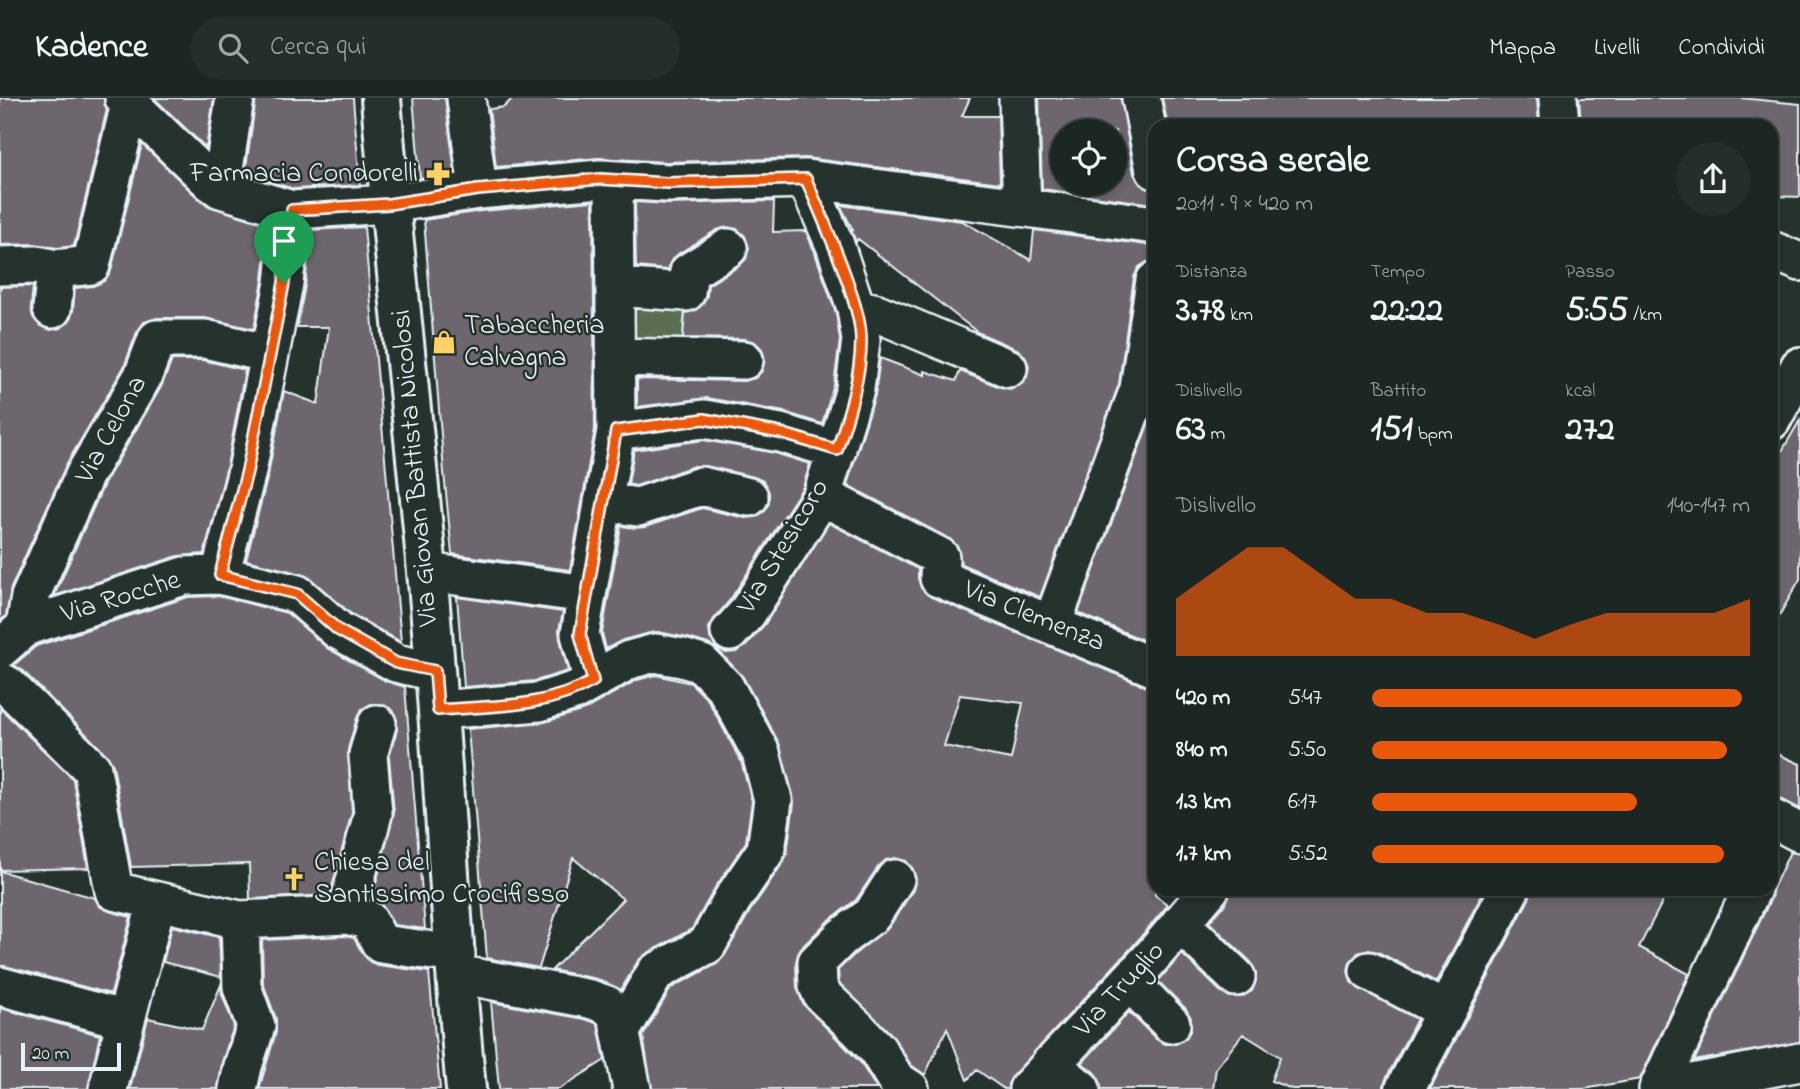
<!DOCTYPE html>
<html lang="it">
<meta charset="utf-8">
<style>
:root{--surface:#1c2622;--page:#252e2a;--text:#f1f3f6;--muted:#a0a5a5;--line:#3a4340;--accent:#ea580c}
body{margin:0;font-family:"Indie Flower",sans-serif;background:var(--page);color:var(--text);height:100vh;display:flex;flex-direction:column;font-size:26px;white-space:nowrap}
*{box-sizing:border-box;margin:0}
p{font-size:23px;color:var(--muted)}
.icon{flex:none;width:38px;height:38px;fill:none;stroke:currentColor;stroke-width:2;stroke-linecap:round;stroke-linejoin:round}
.map{position:relative;flex:1;overflow:hidden}
.sheet{position:absolute;left:1148px;top:21px;width:630px;height:777px;display:flex;flex-direction:column;background:var(--surface);border-radius:21px;box-shadow:0 4px 10px #0003,0 0 0 2px var(--line)}
.sheet>*{flex:none}
.tools{position:absolute;left:1050px;top:21px;display:grid;gap:14px}
.tools a{display:grid;place-items:center;width:77px;height:77px;border-radius:50%;background:var(--surface);box-shadow:0 4px 10px #0003,0 0 0 2px var(--line);font-size:35px}
.scale{position:absolute;left:21px;bottom:18px;width:100px;box-sizing:border-box;padding-left:7px;border:4px solid #e8f1f8;border-top:0;font-size:19px;line-height:24px;white-space:nowrap;color:#e8f1f8;-webkit-text-stroke:5px #26332d;paint-order:stroke}
.pin{position:absolute;display:grid;place-items:center;width:60px;height:60px;color:#fff;margin:-72px -30px;border-radius:50% 50% 50% 0;rotate:-45deg;box-shadow:0 0 7px #0007}
.pin .icon{rotate:45deg}
.round{display:grid;place-items:center;flex:none;width:74px;height:74px;border-radius:37px;background:var(--page)}
.head{display:flex;align-items:center;justify-content:space-between;height:119px;padding:0 28px}
h1{font-size:38px;font-weight:700;line-height:52px}
.metrics{display:grid;grid-template-columns:repeat(3,1fr);gap:10px;height:119px;padding:7px 28px}
.metrics div{display:grid;align-content:center}
.metrics b{font-size:35px;font-weight:700}
.metrics small{font-size:19px;font-weight:400}
.metrics p{font-size:19px}
.chart{height:196px;padding:14px 28px}
.chart p{display:flex;justify-content:space-between}
.chart svg{width:100%;height:126px;margin-top:7px;fill:var(--accent);opacity:.7}
ul{padding:0 28px;list-style:none;font-size:23px}
li{display:grid;grid-template-columns:112px 84px 1fr;align-items:center;height:52px}
li i{height:18px;border-radius:9px;background:var(--accent)}
header{display:flex;align-items:center;gap:42px;box-sizing:border-box;height:98px;padding:0 35px;background:var(--surface);border-bottom:2px solid var(--line)}
header strong{font-size:33px}
nav{display:flex;gap:38px;margin-inline-start:auto;font-size:24px}
.search{width:490px;height:63px;background:var(--page);display:flex;align-items:center;gap:18px;box-sizing:border-box;padding:0 24px;border-radius:38px;color:var(--muted);font-size:26px}
.map>svg:first-child{display:block}
.green{fill:#5a6d51;stroke:#a1afa4;stroke-width:2}
.building{fill:#6d666e;stroke:#e8f1f8;stroke-width:2;fill-rule:evenodd}
.lines{fill:none;stroke-linecap:round;stroke-linejoin:round}
.street-casing{stroke:#e8f1f8;stroke-width:42}
.secondary-casing{stroke:#e8f1f8;stroke-width:44}
.street{stroke:#26332d;stroke-width:37}
.secondary{stroke:#26332d;stroke-width:38}
.route-casing{stroke:#fff;stroke-width:14}
.route{stroke:#ea580c;stroke-width:9}
.labels{text-anchor:middle;dominant-baseline:central;stroke-width:5;stroke-linejoin:round;paint-order:stroke}
.poi-label{font-size:28px;fill:#e8f1f8;stroke:#26332d;text-anchor:start}
.street-label{font-size:28px;fill:#e8f1f8;stroke:#26332d}
</style>
<header>
<strong>Kadence</strong>
<div class="search"><svg class="icon" aria-label="search" viewBox="0 0 24 24"><circle cx="10" cy="10" r="6"/><path d="M15 15l6 6"/></svg>Cerca qui</div>
<nav><a>Mappa</a><a>Livelli</a><a>Condividi</a></nav>
</header>
<div class="map">
<svg width="1800" height="991" viewBox="0 0 1800 991">
<rect width="100%" height="100%" fill="#26332d"/>
<filter id="ink" filterUnits="userSpaceOnUse"><feTurbulence type="fractalNoise" baseFrequency=".0143" numOctaves="2"/><feDisplacementMap in="SourceGraphic" scale="14" xChannelSelector="R" yChannelSelector="G"/><feConvolveMatrix kernelMatrix="1 2 1 2 8 2 1 2 1" color-interpolation-filters="sRGB"/></filter>
<g filter="url(#ink)">
<path class="green" d="M625,198L685,206L682,251L624,250Z"/>
<path class="building" d="M0,0H104V6L107,11L74,148L57,150L35,146L0,147Z
M154,0H214L206,50Z
M256,0H353L360,87L294,91L245,76Z
M413,0H445L455,74L420,80Z
M513,0H970L962,18H998L1000,85L806,60L667,64L598,60L496,69L489,11L504,9Z
M1039,0H1121L1134,76L1140,86L1150,92L1153,106L1042,91ZM1062,33H1115V86H1062Z
M1162,0H1537L1539,28H1168Z
M1579,0H1741L1800,6V99L1771,98V28H1581Z
M142,46L197,99L209,108L269,127L263,182L254,231L205,220H157L144,224L137,234L124,269L66,367L11,490L6,518L0,523V189L33,188L31,209L33,219L40,228L51,232L60,230L69,224L73,213L75,190L93,188L104,183L111,173Z
M593,103L595,331L570,472L452,456L444,375L424,122L481,113Z
M774,103L773,134L806,133L815,155L836,215L840,242L834,287L822,326L784,314L707,300L637,309V281L744,283L755,280L762,273L765,262L762,251L755,244L745,241L683,240L685,215L694,213L702,207L707,198L708,187L739,168L746,161L749,150L745,138L737,131L727,129L717,132L678,156L671,163L668,172L636,169L635,104L668,106Z
M840,107L962,123L1031,162L1034,132L1155,148V162L1147,164L1139,169L1134,179L1119,286L1040,499L961,466L958,449L950,441L847,387L875,297L880,260L925,277V273L956,283L960,273L1000,289L1010,291L1021,286L1027,279L1029,268L1025,258L1017,251L977,234L858,141L856,144L851,132H853Z
M364,129L384,349L401,544L350,515L310,480L302,476L246,462L268,377L284,293L318,306L329,229H297L305,187L311,132Z
M172,262H203L245,272L227,368L204,456L178,458L54,498L104,386L161,289Z
M1155,308V547L1078,515Z
M1800,322V481L1771,532V372Z
M704,342L775,355L810,366L803,389L730,502L714,521L709,530L710,540L717,550L726,555L736,554L746,548L765,526L829,425L918,471V480L921,490L931,499L1147,589L1155,591V797L1168,807L1133,848L1013,977L1008,986V991H1004L977,972L967,982L947,930L925,977L911,967L892,937L839,885L838,872L856,855L889,829L913,792L916,781L913,771L906,763L895,760L886,762L878,769L856,802L827,824L802,849L798,856L796,864L797,889L803,906L860,964L877,991H652L643,938L671,890L717,866L725,857L750,813L784,763L787,755L794,705L793,697L779,645L743,579L717,551L708,546L688,540L658,534L650,535L623,542L606,551L602,535L621,428L635,430L645,429L702,410L745,420L756,419L765,413L769,404V394L763,383L754,379L706,368H694L636,388L628,386L634,352ZM960,597L1023,605L1011,661L944,648Z
M218,498L287,515L327,550L386,583L405,589L425,831L394,827L381,806L372,801L394,715L389,659L397,632V622L393,612L382,606H371L362,611L357,620L348,651L352,714L330,797L250,801L249,766L131,769L113,667L107,657L22,572L14,567L36,548L188,499Z
M457,499L563,514L559,532L560,541L568,573L535,583L464,589Z
M656,577L691,585L708,602L741,663L752,703L746,744L715,790L692,831L646,856L638,863L621,892L597,881L552,872L623,801L573,760L539,870L487,860L468,631L545,624L584,612L637,582Z
M0,610L73,681L88,770L0,772Z
M1771,653L1800,666V711L1781,701L1771,699Z
M1790,754L1800,756V944L1694,963L1771,800L1773,790Z
M0,773L95,800L99,808L109,813L131,819L111,896L5,868H0Z
M1230,791H1485L1436,884L1378,854L1369,852L1358,855L1350,864L1348,873L1351,884L1359,891L1417,921L1386,981L1383,991H1292L1271,983L1280,959L1243,936L1216,970L1213,991H1101L1100,983L1095,975L1082,965L1129,914L1156,941L1165,946H1176L1186,940L1191,931V920L1186,911L1158,883L1182,856L1221,894L1230,899H1241L1252,893L1256,883V874L1251,864L1209,824L1226,805L1230,796Z
M1532,791H1669L1639,849L1689,876L1640,981L1584,991H1430L1529,801Z
M172,828L219,839L221,879L163,864Z
M344,838L354,840L363,856L370,864L378,867L429,874L440,991H259L276,934V921L263,885L262,842Z
M221,887L222,896L234,928L222,964L218,991H130L148,920L202,932Z
M491,904L585,921L596,925L598,927L605,962L559,991H499Z
M0,910L100,937L88,991H0Z"/>
<g class="lines">
<g class="street-casing">
<path id="street" d="M124,0L211,84L221,91L292,112L389,106L478,92L600,81L667,85L806,81L1155,127
M466,0L478,92
M1018,0L1022,109
M1141,0L1155,72
M1558,0L1560,28
M221,91L235,0
M1771,152L1800,164
M0,168L36,167L56,171
M615,189L686,194L689,174L728,150
M856,210L877,215L1008,270
M52,211L56,171L91,167L130,6
M615,259L744,262
M616,333L704,321L780,335L837,352
M822,398L940,459L939,480L1155,570
M603,404L638,409L701,388L749,399
M427,474L587,496
M220,477L247,373L284,185L292,112
M1052,526L1139,291L1155,183
M25,529L30,499L85,376L143,278L157,241H205L270,256
M730,534L747,515L822,398L855,291L861,242L856,210L835,147L806,81
M0,551L25,529L184,478L220,477L297,496L338,532L396,565L435,574
M0,583L7,587L92,671L114,793L240,822L346,817L368,822L381,846L456,856
M593,583L580,536L616,333L614,82
M438,612L539,604L577,592L629,562L655,555L682,560L702,566L725,589L761,655L773,702L766,752L732,802L707,847L656,874L621,933
M1771,720L1800,735
M895,781L872,817L842,839L817,864L818,888L822,897L858,931L877,951L896,982L910,991
M346,817L373,716L368,657L377,626
M1180,825L1236,879
M1369,873L1446,913
M457,876L590,901L607,907L617,917L632,991
M1129,883L1171,926
M0,888L126,922
M1050,966L1081,991
M108,991L157,803
M238,991L243,968L256,928L242,889L240,822
M1028,991L1149,862L1210,791
M1658,991L1752,791
M1662,991L1800,964"/>
</g>
<g class="secondary-casing">
<path id="secondary" d="M381,0C393,158 413,316 427,474C443,646 449,819 466,991
M1771,322L1800,269
M1405,991L1510,791"/>
</g>
<use href="#street" class="street"/>
<use href="#secondary" class="secondary"/>
</g>
</g>
<g class="lines" filter="url(#ink)">
<g class="route-casing">
<path id="route" d="M600,81L667,85L806,81C821,116 836,150 848,185C854,204 861,223 861,243C861,279 848,318 837,352L780,335L704,321L616,333L580,536L593,583C547,610 490,608 438,612L435,573L396,565L338,532L297,496L220,477L247,373L284,185L292,112L389,106L478,92Z"/>
</g>
<use href="#route" class="route"/>
</g>
<defs>
<g id="pharmacy-bare" transform="scale(1.89)"><path d="M-2-6h4v4h4v4h-4v4h-4v-4h-4v-4h4Z" fill="#ffd166" stroke="#26332d" stroke-width="2.5" paint-order="stroke"/></g>
<g id="shop-bare" transform="scale(1.89)"><path d="M-5-2.5h2.3a2.7 3.5 0 0 1 5.4 0H5L5.5 6h-11ZM-1.5-2.5h3a1.5 2.3 0 0 0-3 0Z" fill="#ffd166" stroke="#26332d" stroke-width="2.5" paint-order="stroke"/></g>
<g id="church-bare" transform="scale(1.89)"><path d="M-1.2-6h2.4v3.5h3.3v2.4h-3.3V6h-2.4V-.1h-3.3v-2.4h3.3Z" fill="#ffd166" stroke="#26332d" stroke-width="2.5" paint-order="stroke"/></g>
</defs>
<g fill-rule="evenodd">
<use href="#pharmacy-bare" x="438" y="76"/>
<use href="#shop-bare" x="444" y="244"/>
<use href="#church-bare" x="294" y="781"/>
</g>
<g class="labels">
<g class="poi-label">
<text x="418" y="76" text-anchor="end">Farmacia Condorelli</text>
<text x="464" y="228">Tabaccheria<tspan x="464" dy="32">Calvagna</tspan></text>
<text x="314" y="765">Chiesa del<tspan x="314" dy="32">Santissimo Crocifisso</tspan></text>
</g>
<g class="street-label">
<text transform="translate(112 332) rotate(-61)">Via Celona</text>
<text transform="translate(416 370) rotate(-95)">Via Giovan Battista Nicolosi</text>
<text transform="translate(784 449) rotate(-59)">Via Stesicoro</text>
<text transform="translate(121 500) rotate(-17)">Via Rocche</text>
<text transform="translate(1034 519) rotate(22)">Via Clemenza</text>
<text transform="translate(1120 892) rotate(-47)">Via Truglio</text>
</g>
</g>
</svg>
<div class="tools">
<a><svg class="icon" aria-label="locate" viewBox="0 0 24 24"><circle cx="12" cy="12" r="6"/><path d="M12 2v4M12 18v4M2 12h4M18 12h4"/></svg></a>
</div>
<div class="scale">20 m</div>
<div class="pin" style="left:284px;top:185px;background:#1e9e55"><svg class="icon" aria-label="arrive" viewBox="0 0 24 24"><path d="M6 21V4h12l-3 4 3 4H6"/></svg></div>
<section class="sheet">
<div class="head"><div><h1>Corsa serale</h1><p>20:11 · 9 × 420 m</p></div><a class="round"><svg class="icon" aria-label="share" viewBox="0 0 24 24"><path d="M12 15V3M7 8l5-5 5 5M5 13v7h14v-7"/></svg></a></div>
<div class="metrics">
<div><p>Distanza</p><b>3.78<small> km</small></b></div>
<div><p>Tempo</p><b>22:22</b></div>
<div><p>Passo</p><b>5:55<small> /km</small></b></div>
</div>
<div class="metrics">
<div><p>Dislivello</p><b>63<small> m</small></b></div>
<div><p>Battito</p><b>151<small> bpm</small></b></div>
<div><p>kcal</p><b>272</b></div>
</div>
<div class="chart"><p><span>Dislivello</span>140–147 m</p>
<svg viewBox="0 0 160 44" preserveAspectRatio="none"><path d="M0 44V24L10 15L20 6L30 6L40 15L50 24L60 24L70 29L80 29L90 33L100 38L110 33L120 29L130 29L140 29L150 29L160 24V44z"/></svg>
</div>
<ul>
<li><b>420 m</b>5:47<i style="width:98%"></i></li>
<li><b>840 m</b>5:50<i style="width:94%"></i></li>
<li><b>1.3 km</b>6:17<i style="width:70%"></i></li>
<li><b>1.7 km</b>5:52<i style="width:93%"></i></li>
</ul>
</section>
</div>
